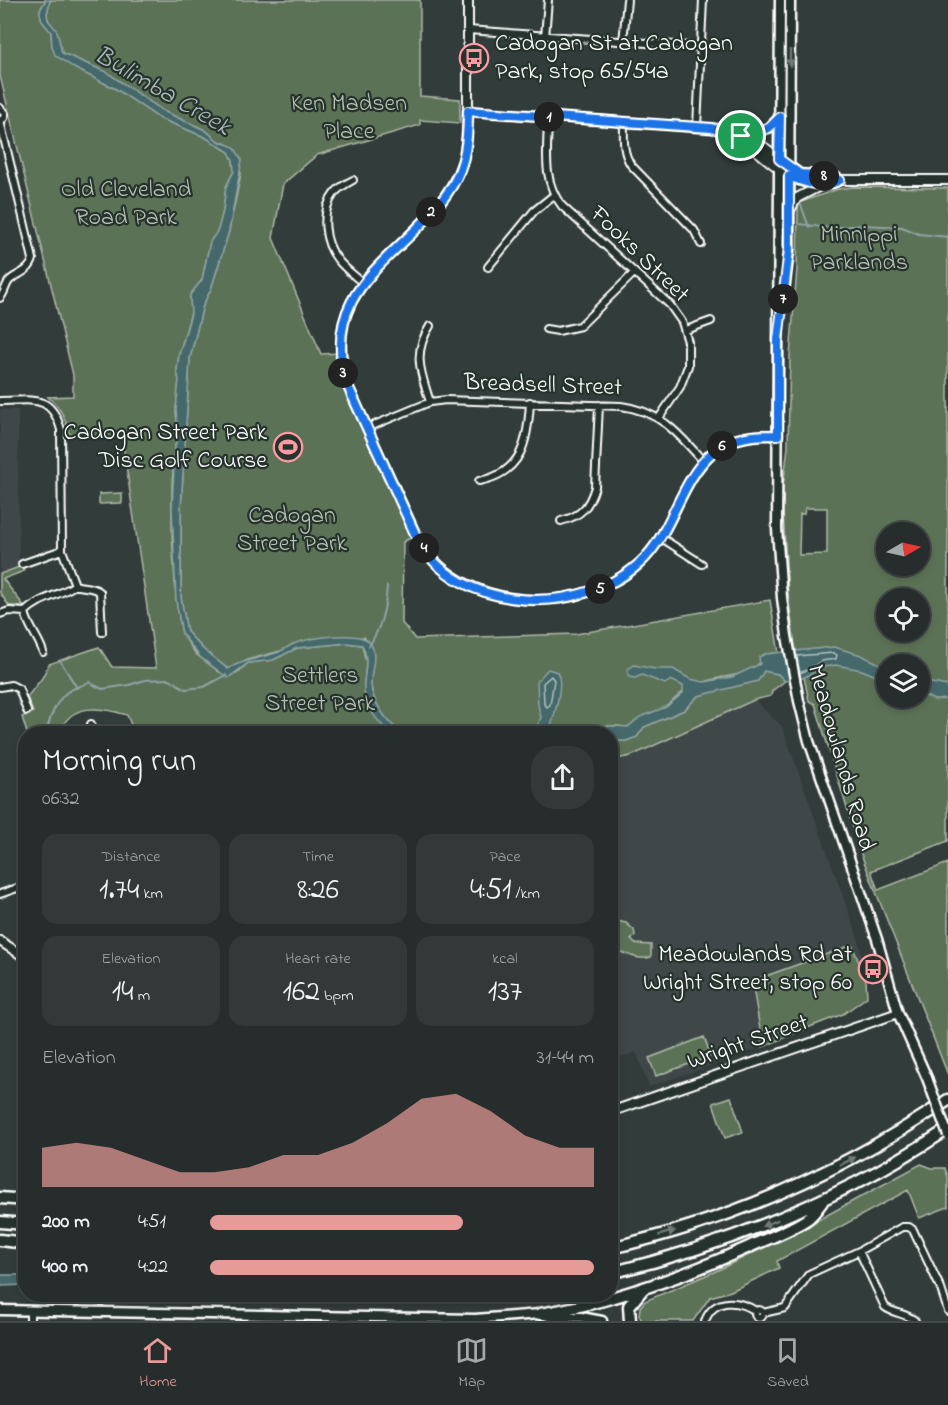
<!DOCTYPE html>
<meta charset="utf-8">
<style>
:root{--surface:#262d2c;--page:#323938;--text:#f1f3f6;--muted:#a4a8a9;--line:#424948;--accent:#e69b98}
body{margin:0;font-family:"Indie Flower",sans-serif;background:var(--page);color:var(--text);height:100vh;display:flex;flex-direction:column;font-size:22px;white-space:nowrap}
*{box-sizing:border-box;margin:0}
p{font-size:20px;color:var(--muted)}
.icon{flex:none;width:33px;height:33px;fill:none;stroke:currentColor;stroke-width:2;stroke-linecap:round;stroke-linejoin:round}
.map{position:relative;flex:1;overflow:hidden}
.drawer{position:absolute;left:18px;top:726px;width:600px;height:576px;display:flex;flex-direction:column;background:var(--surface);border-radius:24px;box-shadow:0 3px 9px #0003,0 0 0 2px var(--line)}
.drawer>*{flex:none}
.needle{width:39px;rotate:81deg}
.buttons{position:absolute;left:876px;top:522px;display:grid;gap:12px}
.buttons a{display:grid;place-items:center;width:54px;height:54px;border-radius:50%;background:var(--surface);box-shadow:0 3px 9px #0003,0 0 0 2px var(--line);font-size:30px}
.pin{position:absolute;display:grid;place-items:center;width:51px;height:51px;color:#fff;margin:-26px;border:3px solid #fff;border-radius:50%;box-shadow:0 2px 6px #0007}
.km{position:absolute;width:30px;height:30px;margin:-15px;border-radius:50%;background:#222;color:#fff;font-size:16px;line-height:30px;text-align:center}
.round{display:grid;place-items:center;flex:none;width:63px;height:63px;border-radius:24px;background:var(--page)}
.summary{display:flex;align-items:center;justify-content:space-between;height:102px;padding:0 24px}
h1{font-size:33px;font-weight:600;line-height:45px}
.metrics{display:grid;grid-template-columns:repeat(3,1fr);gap:9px;height:102px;padding:6px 24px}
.metrics div{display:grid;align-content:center;border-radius:15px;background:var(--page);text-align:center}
.metrics b{font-size:30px;font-weight:600}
.metrics small{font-size:16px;font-weight:400}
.metrics p{font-size:16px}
.chart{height:168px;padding:12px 24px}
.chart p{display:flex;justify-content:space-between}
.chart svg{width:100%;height:108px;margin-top:6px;fill:var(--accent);opacity:.7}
ul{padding:0 24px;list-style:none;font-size:20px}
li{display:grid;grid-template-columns:96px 72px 1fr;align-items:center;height:45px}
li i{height:15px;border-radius:8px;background:var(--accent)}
.dock{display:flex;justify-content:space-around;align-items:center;height:84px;border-top:2px solid var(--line);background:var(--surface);font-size:16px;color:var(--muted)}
.dock a{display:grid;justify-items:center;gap:3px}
.dock .on{color:var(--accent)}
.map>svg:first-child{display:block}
.built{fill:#404749}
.green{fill:#5c7256;stroke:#aeb8aa;stroke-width:1.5;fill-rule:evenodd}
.water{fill:#44686a;stroke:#8fa4a6;stroke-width:1.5}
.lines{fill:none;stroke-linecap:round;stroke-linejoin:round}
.shore{stroke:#b4c3c3;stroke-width:1.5}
.stream{stroke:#8fa4a6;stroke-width:2}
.minor-casing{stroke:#fff;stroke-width:10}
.tertiary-casing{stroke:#fff;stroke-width:12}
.secondary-casing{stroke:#fff;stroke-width:13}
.motorway-casing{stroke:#fff;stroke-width:15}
.minor{stroke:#26332d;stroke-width:6}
.tertiary{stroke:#26332d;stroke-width:8}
.secondary{stroke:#26332d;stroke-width:8}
.motorway{stroke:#26332d;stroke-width:10}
.secondary-bridge-casing{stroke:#fff;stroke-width:13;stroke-linecap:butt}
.secondary-bridge{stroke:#26332d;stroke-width:8}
.oneway{fill:#727a76}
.route-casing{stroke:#fff;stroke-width:12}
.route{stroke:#1a73e8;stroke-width:8}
.labels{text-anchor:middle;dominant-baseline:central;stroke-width:4.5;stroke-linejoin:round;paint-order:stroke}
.poi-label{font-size:24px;fill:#fff;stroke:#26332d;text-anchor:end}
.park-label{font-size:24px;fill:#b6c0b3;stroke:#26332d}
.street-label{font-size:24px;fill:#fff;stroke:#26332d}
.water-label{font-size:26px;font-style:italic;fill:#abbbbc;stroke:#26332d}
</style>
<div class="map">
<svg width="948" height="1321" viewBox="0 0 948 1321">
<rect width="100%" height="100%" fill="#323c3a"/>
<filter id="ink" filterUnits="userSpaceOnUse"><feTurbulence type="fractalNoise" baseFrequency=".0167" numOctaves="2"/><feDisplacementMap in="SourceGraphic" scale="12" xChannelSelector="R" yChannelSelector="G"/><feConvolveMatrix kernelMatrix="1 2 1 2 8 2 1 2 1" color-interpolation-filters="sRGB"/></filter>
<g filter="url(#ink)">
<path class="built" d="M0,410H18L19,567L0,574Z
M754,700L782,726L859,941L868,993L867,997L843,1014L797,1032L777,1042L649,1087L636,1052L611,1060V760L631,756Z"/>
<path class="green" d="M0,0H46L40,10L42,21L51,32L52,46L76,69L116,89L159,118L205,137L229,152L233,160L234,171L226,187L223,211L218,231L210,242L202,280L190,295L191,313L179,355L177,371L179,380L176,409L178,437L175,446L172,485V533L176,600L182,634L196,654L214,668L219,672L237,673L248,663L273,660L297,648L347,643L362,645L366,662L364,685L390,733H149L148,730L132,727L127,715C102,707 69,702 60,733H27L22,717L33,712L27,697L42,678L49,664L99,647L112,667L156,668L122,438L69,434C65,417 61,408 48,397L73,396V375L0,76Z
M50,0H420V96L460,99V123L420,120V125L317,155L283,184L273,238L321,354L340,353V363L416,535L403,542L402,623L415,639L576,634L770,600L779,653L765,654C753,681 728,672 705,682C698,684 690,688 683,692C677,696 672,703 665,707C651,715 642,715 628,727C608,725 591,725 572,734H402C388,723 374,705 371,687C368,663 382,663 364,637L293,644L284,650L247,660L228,669L204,650L187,632L181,598V508L190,358L203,305L211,289L229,231L241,173L225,143L218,141L205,130L165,112L106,72L62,53L58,36L48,20L47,14Z
M853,187L948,188V841L871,871L878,890L948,863V1075L861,854L815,704L809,701L804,677L798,665L793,631L788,595L783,513V487L788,447L790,356L797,269L798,205L801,202L838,189ZM805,508H827V554L799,555L800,514H804ZM886,532H920V566H886ZM886,598H920V632H886ZM886,664H920V698H886Z
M122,493V503L99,504V494Z
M22,566L24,571L3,579L24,606H9L0,593V574Z
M764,671L778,674L785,681L772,691L771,696L754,700L631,756L611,760V741H626L637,737L644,727L684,710L698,696L760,675Z
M617,921L626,923L634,930L635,935L631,940L636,944L651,945V957C636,962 625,951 611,950V926Z
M852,945L866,980L867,997L843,1014L797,1032L763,1047L752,981Z
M704,1037L711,1056L656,1076L649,1058Z
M731,1097L743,1132L725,1138L713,1103Z
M921,1164L932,1168H945L948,1177V1207L919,1218L908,1190L777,1261L779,1268L731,1291L710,1297L693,1321H642L639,1315L640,1307L645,1301L716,1271L794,1233Z"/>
<path class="water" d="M46,0H50L47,14L48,20L57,31L62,53L106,72L165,112L205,130L218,141L234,147L242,160L229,231L211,289L203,305L190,358L181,508V598L187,632L204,650L228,669C243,659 259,659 276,653C283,651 289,645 296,643C310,638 362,629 371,644C378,657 370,671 371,685C372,703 388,723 402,733H390C377,721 362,703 364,683C365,670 369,657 362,645L347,643L297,648L273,660L248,663L228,678L200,657L182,634L176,600L172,508L175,446L178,437L176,409L179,380L177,371L179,355L191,314L190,295L202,280L210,242L218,230L223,211L226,187L234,171L233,160L229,152L205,137L159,118L116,89L76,69L55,55L52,46L51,32L42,21L40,13V10Z
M834,647L861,655L886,667V680L862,670L836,665L823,667L803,678L785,681L778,674L764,671L758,681L698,696L684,710L644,727L637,737L626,741H611L610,734H572C591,725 608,725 628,727L640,717L666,707L683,693V686L671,680L665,684L642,675L635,678L629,677L627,670L634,665L655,669H673L690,679L704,682L732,677L760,664L759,657L765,654Z
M548,669L557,672C565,685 553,718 549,733H535L541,717L538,705L537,681Z
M920,681L948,686V699L934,700L920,693Z
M0,1275H25V1285L1,1286Z"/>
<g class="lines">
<path class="shore" d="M796,656L834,653L837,655L836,659L821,661L810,669L799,673
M551,676L554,680L550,705L547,707L544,704L543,683Z"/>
<path class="stream" d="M801,205L809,227
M800,224L829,228L863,225L902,227L919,234L948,237
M369,646C381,628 386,607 387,586
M61,662L77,688
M46,734C49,720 55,703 66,693C72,688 82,686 89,682L102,689L129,685L145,680L170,679L185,689L204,687L226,675"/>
<g class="minor-casing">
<path id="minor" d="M468,30L702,47
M545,37L548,0
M623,42L627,0
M0,108L5,114L4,118L0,121
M548,117C548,148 541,180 562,206L670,305L682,322L688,342V366L680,387L659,418
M624,122C624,139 622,151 631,165L694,230L701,244
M697,127L703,0
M353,180C346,184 339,187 334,194C320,212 324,243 338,260C345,269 355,276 363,283
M488,267L534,211L554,195
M0,298C5,293 5,285 10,280C19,273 30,271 33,259L0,121
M546,329L558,331L580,326L634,273
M686,330L711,321
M0,401C32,401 51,393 61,430L62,550L75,585C59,596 39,598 25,612C28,627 39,638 43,652
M430,402C421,373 412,354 430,326
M367,428L430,402L446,400L621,406C660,411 678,433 703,461
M479,481C523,473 528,440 530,402
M561,521C581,516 589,507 595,487L599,405
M660,537L702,564
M22,564L62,550
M75,585C84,588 93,586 100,592L102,632
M0,614L9,611L25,612
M0,687L11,685L19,689L27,711
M91,724L94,734
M0,894L26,885
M859,1251L885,1307C894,1314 907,1313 915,1321
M755 1314a4 4 0 1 1 8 0a4 4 0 1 1-8 0Z
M763,1313L785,1308L809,1274L859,1251L902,1227H909L913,1230L941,1289L948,1311
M30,1321V1310
M705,1321C714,1297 738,1300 756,1311"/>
</g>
<g class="tertiary-casing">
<path id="tertiary" d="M468,0C468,36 468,73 468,109C467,127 468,146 462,163C433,250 313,270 347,384L416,535C457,615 587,619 645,558C674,527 681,480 713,452C732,436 755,435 778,435
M468,111L721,129L756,141L800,174L834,176L840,180H948
M741,136L769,128L780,117
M744,139C768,160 805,199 840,180
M790,210L797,198L822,185
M0,941L26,958
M610,1112L898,1013"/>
</g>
<g class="secondary-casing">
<path id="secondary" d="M780,0L777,529L782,598L787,636L799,701L809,741L877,939L898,1013L927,1078
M783,298L789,250L790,0
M0,1310L475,1319L540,1314L551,1317H581L602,1321"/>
</g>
<g class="motorway-casing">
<path id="motorway" d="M0,1198L26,1200
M0,1222L26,1224
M0,1240L26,1243
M610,1248C731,1221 846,1169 948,1100
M610,1273C731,1244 844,1198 948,1129
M540,1314C613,1302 682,1277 749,1247C768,1238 790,1231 807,1219C813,1215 817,1208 822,1202
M630,1321L629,1306L642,1290"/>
</g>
<use href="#minor" class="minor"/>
<use href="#tertiary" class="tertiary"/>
<use href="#secondary" class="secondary"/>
<use href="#motorway" class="motorway"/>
<g class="secondary-bridge-casing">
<path id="secondary-bridge" d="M927,1078L948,1135"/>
</g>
<use href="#secondary-bridge" class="secondary-bridge"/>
</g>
<defs><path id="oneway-solid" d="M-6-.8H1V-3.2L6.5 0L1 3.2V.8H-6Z" transform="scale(1.5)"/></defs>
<g class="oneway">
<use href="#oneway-solid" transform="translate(790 58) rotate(90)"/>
<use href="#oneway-solid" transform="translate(848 1161) rotate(-27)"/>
<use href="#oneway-solid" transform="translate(770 1223) rotate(158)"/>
<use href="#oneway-solid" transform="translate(667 1233) rotate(-16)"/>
</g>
</g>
<g class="lines" filter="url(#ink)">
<g class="route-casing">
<path id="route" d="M468,111L711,128L741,136L769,128L780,117L779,159L800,174L834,176L840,180C823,189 806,183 789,176V250L778,340V435C755,435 732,436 713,452C681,479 674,527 645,558C587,618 456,616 416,536L347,384C316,283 408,257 452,186C466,164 468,137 468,111Z"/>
</g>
<use href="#route" class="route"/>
</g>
<defs>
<g id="bus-ring" transform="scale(1.5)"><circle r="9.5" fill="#26332d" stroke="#ff9aa2" stroke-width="1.5"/><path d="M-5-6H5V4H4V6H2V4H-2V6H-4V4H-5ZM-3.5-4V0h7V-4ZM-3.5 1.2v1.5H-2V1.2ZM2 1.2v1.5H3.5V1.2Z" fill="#ff9aa2"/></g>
<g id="stadium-ring" transform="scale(1.5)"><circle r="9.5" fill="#26332d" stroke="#ff9aa2" stroke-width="1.5"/><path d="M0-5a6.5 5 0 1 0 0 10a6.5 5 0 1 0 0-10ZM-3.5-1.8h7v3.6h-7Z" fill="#ff9aa2"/></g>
</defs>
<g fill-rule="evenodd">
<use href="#bus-ring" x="474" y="58"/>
<use href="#stadium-ring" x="288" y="447"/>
<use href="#bus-ring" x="873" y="969"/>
</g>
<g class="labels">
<g class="poi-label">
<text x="495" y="44" text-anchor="start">Cadogan St at Cadogan<tspan x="495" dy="28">Park, stop 65/54a</tspan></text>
<text x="267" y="433">Cadogan Street Park<tspan x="267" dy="28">Disc Golf Course</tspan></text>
<text x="852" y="955">Meadowlands Rd at<tspan x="852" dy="28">Wright Street, stop 60</tspan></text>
</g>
<g class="park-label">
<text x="349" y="104">Ken Madsen<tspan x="349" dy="28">Place</tspan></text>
<text x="126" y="190">Old Cleveland<tspan x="126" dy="28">Road Park</tspan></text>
<text x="859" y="235">Minnippi<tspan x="859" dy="28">Parklands</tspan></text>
<text x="292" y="516">Cadogan<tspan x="292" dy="28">Street Park</tspan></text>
<text x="320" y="676">Settlers<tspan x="320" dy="28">Street Park</tspan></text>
</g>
<g class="street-label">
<text transform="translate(639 255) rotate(44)">Fooks Street</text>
<text transform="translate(543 386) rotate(2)">Breadsell Street</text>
<text transform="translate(840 758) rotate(74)">Meadowlands Road</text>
<text transform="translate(748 1043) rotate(-19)">Wright Street</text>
</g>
<g class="water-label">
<text transform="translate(162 92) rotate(30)">Bulimba Creek</text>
</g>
</g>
</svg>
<div class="buttons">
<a><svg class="needle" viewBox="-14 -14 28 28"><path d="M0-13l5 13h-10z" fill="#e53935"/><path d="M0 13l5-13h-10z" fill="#a4a8a9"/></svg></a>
<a><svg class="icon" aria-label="locate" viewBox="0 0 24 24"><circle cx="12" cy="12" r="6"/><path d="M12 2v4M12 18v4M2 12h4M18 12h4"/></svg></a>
<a><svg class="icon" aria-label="layers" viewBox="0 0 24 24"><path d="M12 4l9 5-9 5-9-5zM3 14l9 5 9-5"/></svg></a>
</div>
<div class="pin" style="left:741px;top:136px;background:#1e9e55"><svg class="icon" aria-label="arrive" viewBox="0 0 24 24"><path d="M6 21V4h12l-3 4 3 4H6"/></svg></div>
<b class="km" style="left:549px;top:117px">1</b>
<b class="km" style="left:431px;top:212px">2</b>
<b class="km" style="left:343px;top:373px">3</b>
<b class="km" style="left:424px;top:548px">4</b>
<b class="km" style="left:600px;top:589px">5</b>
<b class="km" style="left:722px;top:446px">6</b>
<b class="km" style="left:783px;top:299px">7</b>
<b class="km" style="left:824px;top:176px">8</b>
<section class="drawer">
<div class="summary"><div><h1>Morning run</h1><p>06:32</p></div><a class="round"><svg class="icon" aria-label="share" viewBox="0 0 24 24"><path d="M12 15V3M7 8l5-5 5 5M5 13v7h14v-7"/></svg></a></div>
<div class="metrics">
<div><p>Distance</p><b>1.74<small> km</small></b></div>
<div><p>Time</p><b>8:26</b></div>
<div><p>Pace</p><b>4:51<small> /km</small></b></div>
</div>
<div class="metrics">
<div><p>Elevation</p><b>14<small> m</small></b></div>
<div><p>Heart rate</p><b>162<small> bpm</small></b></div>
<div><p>kcal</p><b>137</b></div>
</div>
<div class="chart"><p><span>Elevation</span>31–44 m</p>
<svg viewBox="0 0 160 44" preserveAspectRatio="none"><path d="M0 44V28L10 26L20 28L30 33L40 38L50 38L60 36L70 31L80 31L90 26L100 18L110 8L120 6L130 13L140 23L150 28L160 28V44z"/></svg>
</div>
<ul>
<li><b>200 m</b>4:51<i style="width:66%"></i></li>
<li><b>400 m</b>4:22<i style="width:100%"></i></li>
</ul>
</section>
</div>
<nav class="dock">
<a class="on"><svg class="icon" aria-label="home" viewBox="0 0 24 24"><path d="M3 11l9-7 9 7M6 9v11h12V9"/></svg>Home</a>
<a><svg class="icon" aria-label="map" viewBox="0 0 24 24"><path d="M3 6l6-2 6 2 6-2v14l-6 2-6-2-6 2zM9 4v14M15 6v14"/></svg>Map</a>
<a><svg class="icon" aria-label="saved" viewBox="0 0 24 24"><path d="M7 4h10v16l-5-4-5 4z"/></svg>Saved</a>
</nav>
